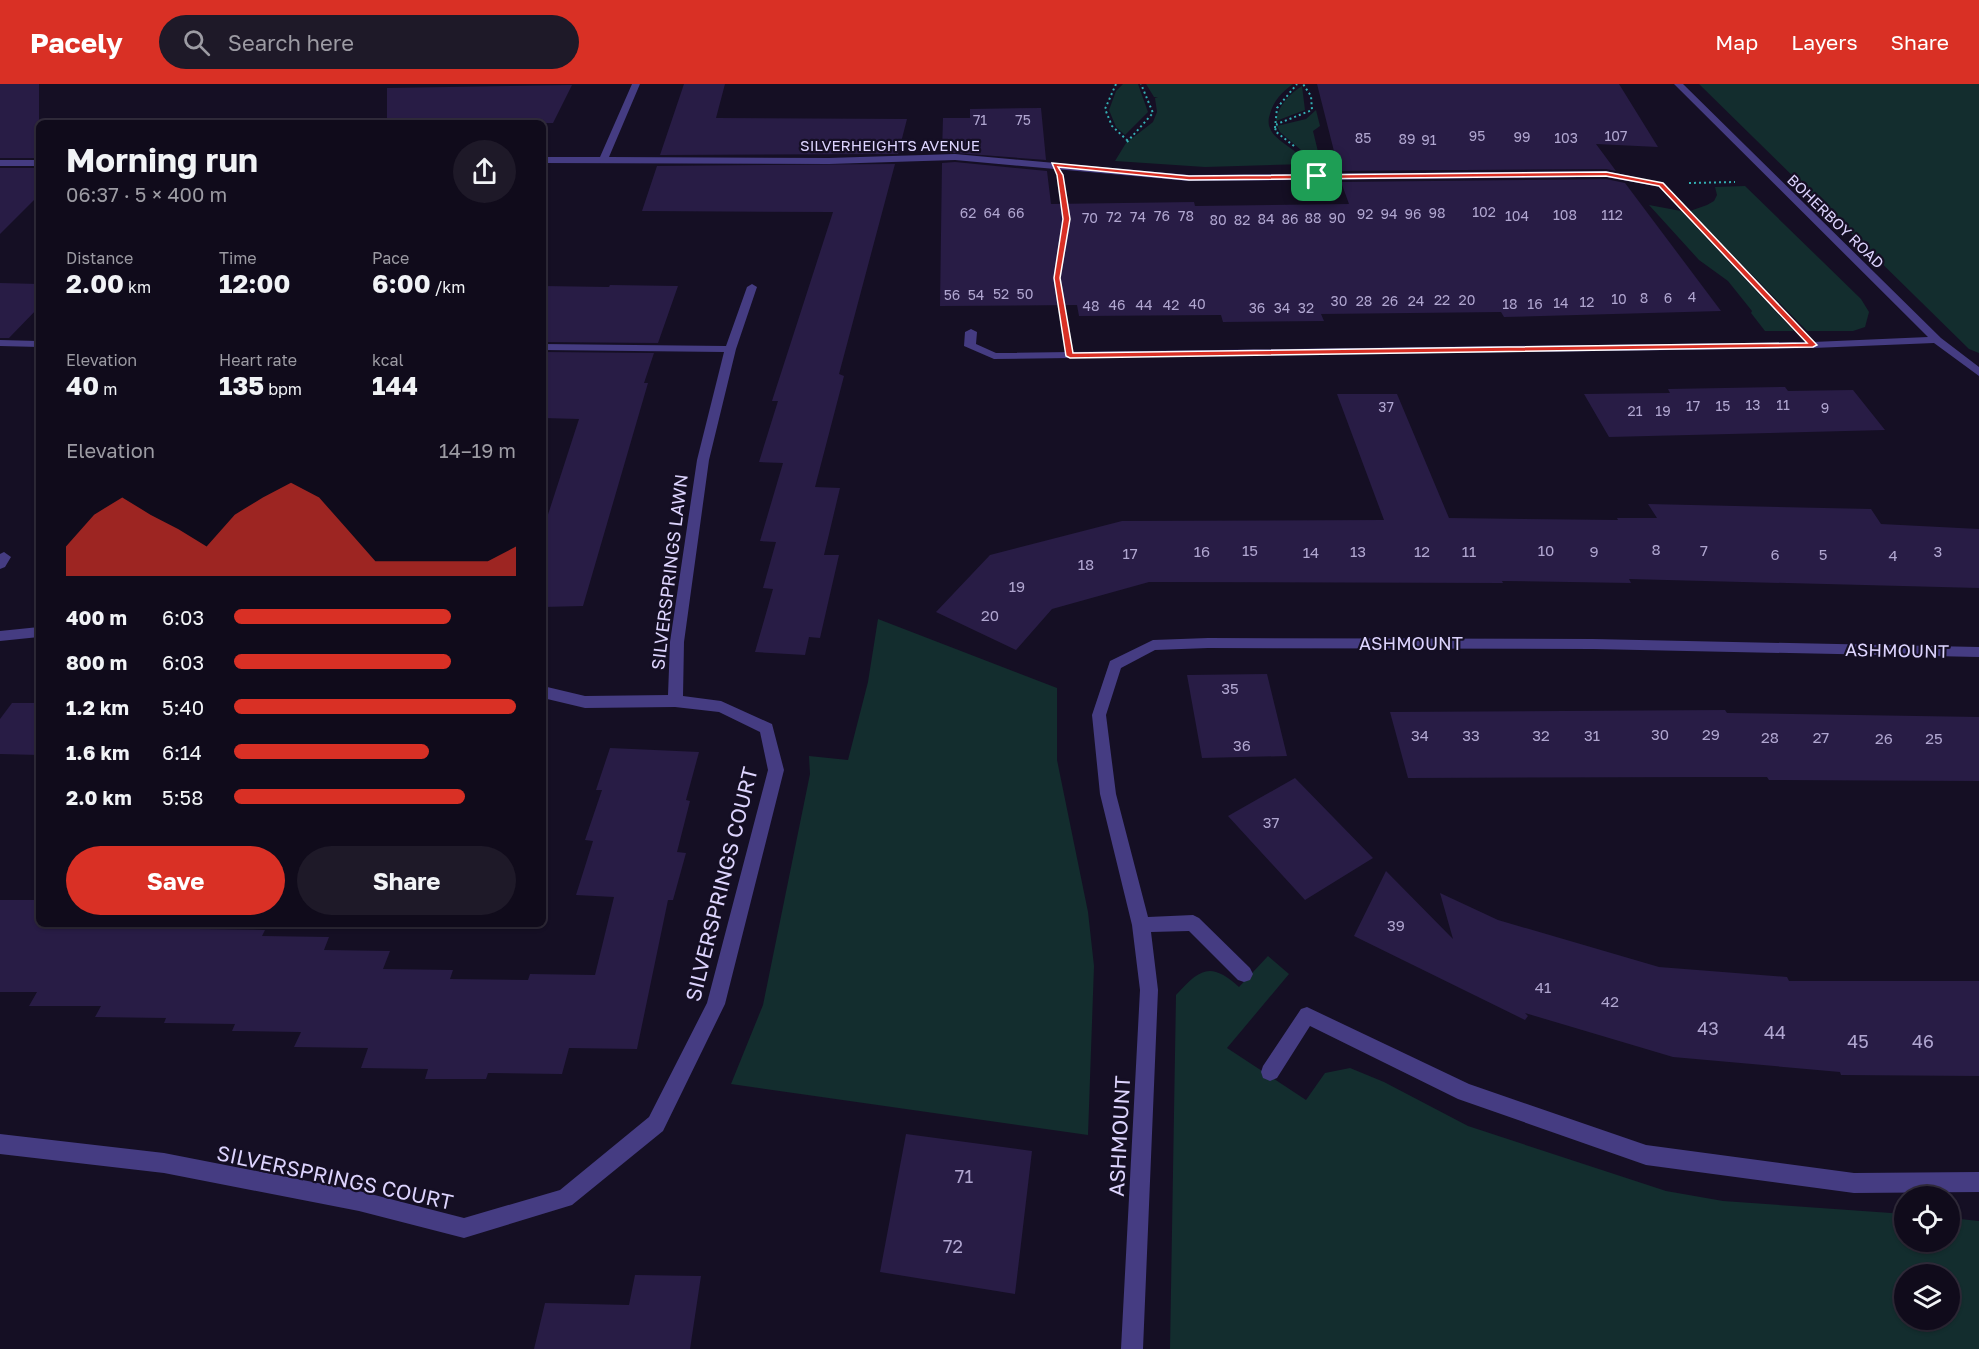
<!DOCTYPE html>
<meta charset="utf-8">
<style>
:root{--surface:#100b1b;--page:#1e1928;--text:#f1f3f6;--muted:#9c9ba3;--line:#302b3a;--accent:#d93025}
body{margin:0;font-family:"Golos Text",sans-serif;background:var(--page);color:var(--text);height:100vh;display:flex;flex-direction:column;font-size:22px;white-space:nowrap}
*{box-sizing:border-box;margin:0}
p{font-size:20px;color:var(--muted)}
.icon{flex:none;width:33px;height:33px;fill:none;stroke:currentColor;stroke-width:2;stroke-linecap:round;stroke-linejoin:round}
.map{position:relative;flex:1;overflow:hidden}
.drawer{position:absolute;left:36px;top:36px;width:510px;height:807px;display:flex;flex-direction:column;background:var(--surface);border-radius:9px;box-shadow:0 2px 4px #0004,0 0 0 2px var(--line)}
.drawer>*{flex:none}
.controls{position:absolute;left:1894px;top:1102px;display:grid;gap:12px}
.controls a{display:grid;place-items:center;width:66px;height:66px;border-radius:50%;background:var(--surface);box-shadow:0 2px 4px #0004,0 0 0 2px var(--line);font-size:30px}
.pin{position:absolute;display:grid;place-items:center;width:51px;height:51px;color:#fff;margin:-26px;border-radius:12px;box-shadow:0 3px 9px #0006}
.round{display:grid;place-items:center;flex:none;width:63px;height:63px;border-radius:32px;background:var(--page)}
.head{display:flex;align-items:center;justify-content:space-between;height:102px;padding:0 30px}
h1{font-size:33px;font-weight:700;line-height:45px}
.figures{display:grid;grid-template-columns:repeat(3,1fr);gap:9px;height:102px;padding:6px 30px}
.figures div{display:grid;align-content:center}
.figures b{font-size:26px;font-weight:700}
.figures small{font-size:16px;font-weight:400}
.figures p{font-size:16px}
.chart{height:168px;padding:12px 30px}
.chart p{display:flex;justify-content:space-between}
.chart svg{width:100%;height:108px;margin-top:6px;fill:var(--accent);opacity:.7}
.cta{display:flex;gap:12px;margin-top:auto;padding:12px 30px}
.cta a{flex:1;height:69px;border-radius:36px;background:var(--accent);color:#fff;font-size:24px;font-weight:700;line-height:69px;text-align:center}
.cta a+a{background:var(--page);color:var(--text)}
ul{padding:0 30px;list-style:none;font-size:20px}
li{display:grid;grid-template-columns:96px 72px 1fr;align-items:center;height:45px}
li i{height:15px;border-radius:8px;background:var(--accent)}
header{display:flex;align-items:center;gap:36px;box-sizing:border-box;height:84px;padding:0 30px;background:var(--accent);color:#fff}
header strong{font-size:28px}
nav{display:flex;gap:33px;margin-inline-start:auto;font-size:21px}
.search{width:420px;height:54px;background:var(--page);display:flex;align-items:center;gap:15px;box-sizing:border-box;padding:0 21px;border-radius:33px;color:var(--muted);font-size:22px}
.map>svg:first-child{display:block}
.green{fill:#132d2e;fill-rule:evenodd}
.building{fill:#281c45}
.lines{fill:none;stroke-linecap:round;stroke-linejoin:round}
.path-far1{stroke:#33afb3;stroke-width:2;stroke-dasharray:2 3;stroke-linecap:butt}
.path{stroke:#33afb3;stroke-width:3;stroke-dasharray:2 4;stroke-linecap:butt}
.minor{fill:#453c82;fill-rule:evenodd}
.route{fill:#d93025;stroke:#fff;stroke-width:1.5;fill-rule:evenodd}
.labels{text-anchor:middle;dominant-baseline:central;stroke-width:4.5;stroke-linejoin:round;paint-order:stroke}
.far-number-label{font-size:14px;fill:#b0a6d0}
.far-street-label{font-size:15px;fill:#ddd4fe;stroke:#150f24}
.number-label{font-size:15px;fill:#b0a6d0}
.street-label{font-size:18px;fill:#ddd4fe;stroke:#150f24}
.near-number-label{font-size:18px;fill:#b0a6d0}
.near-street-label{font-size:21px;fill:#ddd4fe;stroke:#150f24}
</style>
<header>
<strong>Pacely</strong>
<div class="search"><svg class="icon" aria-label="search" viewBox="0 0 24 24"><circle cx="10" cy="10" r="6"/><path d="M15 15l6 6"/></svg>Search here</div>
<nav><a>Map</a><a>Layers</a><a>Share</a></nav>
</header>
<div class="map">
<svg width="1979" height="1265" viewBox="0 0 1979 1265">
<rect width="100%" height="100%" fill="#150f24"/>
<path class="green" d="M1123,0H1138L1148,28L1125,51L1116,43L1109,26L1116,7Z
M1146,0H1293C1281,9 1274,16 1270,30C1261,55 1297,61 1306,80L1205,83L1115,77L1126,59L1153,38L1157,28L1155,14L1158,13H1154Z
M1699,0H1979V269L1969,265Z
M1302,2L1305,26L1276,37C1278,22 1289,10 1302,2Z
M1316,26L1320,42L1313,47L1321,80L1315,78L1280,48L1277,42L1306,35Z
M1745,102L1861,215L1869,228L1865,243L1853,247H1807L1690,127L1707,121L1714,117L1717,111L1715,103Z
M1649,121L1681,127L1794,247H1765L1751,229L1752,227L1728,197L1699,176Z
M878,535L1057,604V676L1088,828L1094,882L1088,1051L731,1000L763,921L810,690L809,672L848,676L868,598Z
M1268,872L1289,890L1227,964L1306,1016L1325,989L1350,984L1384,998L1468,1042L1666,1107L1723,1117L1905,1130V1158H1950V1134L1979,1137V1265H1170L1176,911C1200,885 1210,877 1239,903ZM1905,1191H1950V1236H1905Z"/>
<path class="building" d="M0,0H39V36H86L83,39H39V74H0Z
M684,0H725L716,34L907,35L898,70L660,71Z
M1317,0H1619L1658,63L1596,60L1616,87L1606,85L1339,87Z
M572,1L553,39H387V4Z
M1041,24L1046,76L942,68L943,34H970V25Z
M955,78L1047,87L1051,120L1194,118L1195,122L1349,120L1341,98L1606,95L1625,99L1721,227L1504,233L1501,228L1321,230L1324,237L1223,238L1221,231L1079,232L1077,221L940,222L942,79Z
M895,80L839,290L844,292L815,403L840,404L824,471H839L820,554L809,553L805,571L755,568L773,505L763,504L776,458L760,457L783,379L759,378L778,317H772L833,128L642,127L657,82Z
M0,84H39V111L0,150Z
M0,199L39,200V223L9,254H0Z
M610,201L678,202L658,259L543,258V202L609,203Z
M543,268L654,269L644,299H648L583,522L543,523V446L579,335L543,334Z
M1785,303L1788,307L1853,306L1885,346L1609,353L1584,310L1670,309L1668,305Z
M1337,310H1397L1449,434L1618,436L1617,434H1657L1648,420L1871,425L1881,440L1979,445V504L1629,495L1631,499L1502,497L1503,499L1149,498L1052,525L1016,566L936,528L990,471L1122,437L1384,436Z
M1267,590L1287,672L1202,674L1187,591Z
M12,619H39V671L0,670V635Z
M1725,626L1727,629L1979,633V697L1769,696L1767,693H1706L1408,694L1390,628Z
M610,664L699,668L686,716L690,717L677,768L686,769L673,816H668L637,965L569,964L562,990L488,989L486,995H425L428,985L361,984L368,964L294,963L301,948L232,947L235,940L164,939L166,934L95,933L101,922H29L37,908H0V816H39V840H199L197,845L265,846L262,852L329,853L324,866L390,867L383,885L453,886L450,895L528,896L530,890L595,891L614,813L576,811L593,757L585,756L602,706H596Z
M1295,694L1373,774L1305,816L1228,732Z
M1386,787L1453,855L1440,809L1498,836L1659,883L1787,893L1789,897H1979V992L1841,991L1840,988L1673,973L1525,929L1528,932L1525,936L1354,852Z
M906,1050L1032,1067L1015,1210L880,1188Z
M635,1191L701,1192L690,1265H534L545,1219L629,1221Z"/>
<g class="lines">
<path class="path-far1" d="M1116,0L1105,25L1112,42L1128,57
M1275,44L1277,24L1297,0
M1127,58L1153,29L1141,0
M1294,62L1275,47L1277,40L1312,26L1311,12L1303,0
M1689,99L1735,98
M1680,120L1771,216
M1061,216L1057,194L1066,135L1063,112"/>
<path class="path" d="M1060,215L1065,244
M1770,215L1786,232"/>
<path class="minor" d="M632,0H640L609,73L829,74L955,70L1189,91L1606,87L1666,100L1661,103L1606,93L1189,97L955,76L829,80L543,79V73H600Z
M1674,0H1683L1941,254L1979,283V292L1934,259L1813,264L994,275L964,262L965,248L971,245L977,248L976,260L996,269L1813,258L1928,253Z
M0,76H39V82H0Z
M752,200L757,203L736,265L709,376L684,558L683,612L721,617L772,640L784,686L725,920L663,1047L572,1121L464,1154L359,1127L164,1089L0,1070V1050L164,1069L359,1107L464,1134L560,1106L649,1033L707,919L768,686L760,648L719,628L675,623L585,624L543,614V602L585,612L668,611L670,558L697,376L724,268L543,266V260L726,262L747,203Z
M0,256L39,257V263L0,262Z
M4,468L11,473L5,483L0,485V470Z
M39,543V553L0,557V547Z
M1208,554L1593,555L1979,563V573L1593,565L1208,564L1155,566L1121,584L1106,631L1116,710L1148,833L1193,831L1199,834L1250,884L1253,890L1250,896L1244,898L1238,896L1189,847L1151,848L1158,906L1143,1265H1121L1140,906L1132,841L1100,710L1092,631L1110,577L1153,556Z
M1307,923L1469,1000L1646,1061L1854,1089L1979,1088V1108L1854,1109L1646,1081L1458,1015L1310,942L1277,994L1270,997L1263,994L1261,988L1263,982L1301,925Z"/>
</g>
<path class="route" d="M1052,79L1189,92L1606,88L1663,99L1817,261L1813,263L1070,274L1066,272L1054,194L1063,135L1057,91ZM1058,83L1189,96L1606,92L1659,102L1807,259L1073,269L1060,194L1070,135L1063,91Z"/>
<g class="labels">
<g class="far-number-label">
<text x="980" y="35">71</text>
<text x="1023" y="35">75</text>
<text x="1477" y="51">95</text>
<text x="1616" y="51">107</text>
<text x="1522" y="52">99</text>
<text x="1363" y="53">85</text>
<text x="1566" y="53">103</text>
<text x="1407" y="54">89</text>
<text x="1429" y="55">91</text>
<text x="1484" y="127">102</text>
<text x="968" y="128">62</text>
<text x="992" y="128">64</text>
<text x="1016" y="128">66</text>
<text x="1437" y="128">98</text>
<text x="1365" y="129">92</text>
<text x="1389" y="129">94</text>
<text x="1413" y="129">96</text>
<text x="1565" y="130">108</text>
<text x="1612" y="130">112</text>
<text x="1162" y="131">76</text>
<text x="1186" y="131">78</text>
<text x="1517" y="131">104</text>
<text x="1114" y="132">72</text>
<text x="1138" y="132">74</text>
<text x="1090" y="133">70</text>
<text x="1313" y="133">88</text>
<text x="1337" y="133">90</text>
<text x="1266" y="134">84</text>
<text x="1290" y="134">86</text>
<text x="1218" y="135">80</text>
<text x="1242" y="135">82</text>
<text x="1001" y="209">52</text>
<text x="1025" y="209">50</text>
<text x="952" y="210">56</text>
<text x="976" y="210">54</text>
<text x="1692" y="212">4</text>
<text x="1644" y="213">8</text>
<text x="1668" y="213">6</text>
<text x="1619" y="214">10</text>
<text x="1442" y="215">22</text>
<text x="1467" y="215">20</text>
<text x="1339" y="216">30</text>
<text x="1364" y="216">28</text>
<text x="1390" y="216">26</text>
<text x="1416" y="216">24</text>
<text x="1587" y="217">12</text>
<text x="1561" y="218">14</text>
<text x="1197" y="219">40</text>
<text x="1510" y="219">18</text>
<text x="1535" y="219">16</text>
<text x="1117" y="220">46</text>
<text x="1144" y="220">44</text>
<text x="1171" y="220">42</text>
<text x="1091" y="221">48</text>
<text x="1257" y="223">36</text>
<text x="1282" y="223">34</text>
<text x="1306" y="223">32</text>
<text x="1753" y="320">13</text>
<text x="1783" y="320">11</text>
<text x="1693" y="321">17</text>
<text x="1723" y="321">15</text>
<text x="1386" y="322">37</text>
<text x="1825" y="323">9</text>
<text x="1635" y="326">21</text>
<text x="1663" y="326">19</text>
</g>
<g class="far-street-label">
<text x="890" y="61">SILVERHEIGHTS AVENUE</text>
<text transform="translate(1836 137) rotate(44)">BOHERBOY ROAD</text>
</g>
<g class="number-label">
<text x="1656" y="465">8</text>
<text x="1250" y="466">15</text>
<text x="1546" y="466">10</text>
<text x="1704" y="466">7</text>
<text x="1202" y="467">16</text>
<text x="1358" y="467">13</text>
<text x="1422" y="467">12</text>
<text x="1469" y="467">11</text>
<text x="1594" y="467">9</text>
<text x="1938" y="467">3</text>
<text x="1311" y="468">14</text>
<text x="1130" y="469">17</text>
<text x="1775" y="470">6</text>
<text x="1823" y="470">5</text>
<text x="1893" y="471">4</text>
<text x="1086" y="480">18</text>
<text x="1017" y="502">19</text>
<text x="990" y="531">20</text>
<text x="1230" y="604">35</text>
<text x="1660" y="650">30</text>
<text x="1711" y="650">29</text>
<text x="1420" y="651">34</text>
<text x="1471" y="651">33</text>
<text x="1541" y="651">32</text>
<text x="1592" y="651">31</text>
<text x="1770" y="653">28</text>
<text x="1821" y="653">27</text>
<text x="1884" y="654">26</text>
<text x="1934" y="654">25</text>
<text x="1242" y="661">36</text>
<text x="1271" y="738">37</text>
<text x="1396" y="841">39</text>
<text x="1543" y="903">41</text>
<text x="1610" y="917">42</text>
</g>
<g class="street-label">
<text transform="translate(669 488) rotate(-83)">SILVERSPRINGS LAWN</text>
<text x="1411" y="559">ASHMOUNT</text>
<text transform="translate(1897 566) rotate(1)">ASHMOUNT</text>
</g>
<g class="near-number-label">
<text x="1708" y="944">43</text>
<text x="1775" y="948">44</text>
<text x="1858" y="957">45</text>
<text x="1923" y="957">46</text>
<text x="964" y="1092">71</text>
<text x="953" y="1162">72</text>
</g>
<g class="near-street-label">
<text transform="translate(721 800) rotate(-76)">SILVERSPRINGS COURT</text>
<text transform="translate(1119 1052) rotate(-87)">ASHMOUNT</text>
<text transform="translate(335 1093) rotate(12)">SILVERSPRINGS COURT</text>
</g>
</g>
</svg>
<div class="controls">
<a><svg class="icon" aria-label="locate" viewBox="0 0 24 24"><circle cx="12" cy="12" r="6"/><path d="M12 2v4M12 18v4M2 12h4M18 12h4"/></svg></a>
<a><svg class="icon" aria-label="layers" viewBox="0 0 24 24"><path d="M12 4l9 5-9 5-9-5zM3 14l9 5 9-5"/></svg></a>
</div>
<div class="pin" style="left:1317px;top:92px;background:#1e9e55"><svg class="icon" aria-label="arrive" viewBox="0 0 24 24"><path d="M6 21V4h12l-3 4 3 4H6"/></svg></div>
<section class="drawer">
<div class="head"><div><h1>Morning run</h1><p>06:37 · 5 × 400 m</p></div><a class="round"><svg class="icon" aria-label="share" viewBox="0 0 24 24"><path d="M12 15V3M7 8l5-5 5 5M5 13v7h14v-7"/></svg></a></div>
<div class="figures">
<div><p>Distance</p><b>2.00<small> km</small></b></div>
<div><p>Time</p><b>12:00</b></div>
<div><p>Pace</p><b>6:00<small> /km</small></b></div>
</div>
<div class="figures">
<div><p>Elevation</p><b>40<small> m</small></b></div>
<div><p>Heart rate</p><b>135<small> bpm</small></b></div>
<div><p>kcal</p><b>144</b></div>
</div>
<div class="chart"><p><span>Elevation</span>14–19 m</p>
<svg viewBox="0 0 160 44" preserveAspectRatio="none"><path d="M0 44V32L10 19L20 12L30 19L40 25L50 32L60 19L70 12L80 6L90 12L100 25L110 38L120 38L130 38L140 38L150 38L160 32V44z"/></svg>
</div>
<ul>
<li><b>400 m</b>6:03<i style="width:77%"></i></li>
<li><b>800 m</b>6:03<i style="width:77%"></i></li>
<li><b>1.2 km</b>5:40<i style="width:100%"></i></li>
<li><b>1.6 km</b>6:14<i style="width:69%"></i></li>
<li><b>2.0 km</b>5:58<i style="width:82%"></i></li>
</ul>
<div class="cta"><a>Save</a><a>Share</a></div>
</section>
</div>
